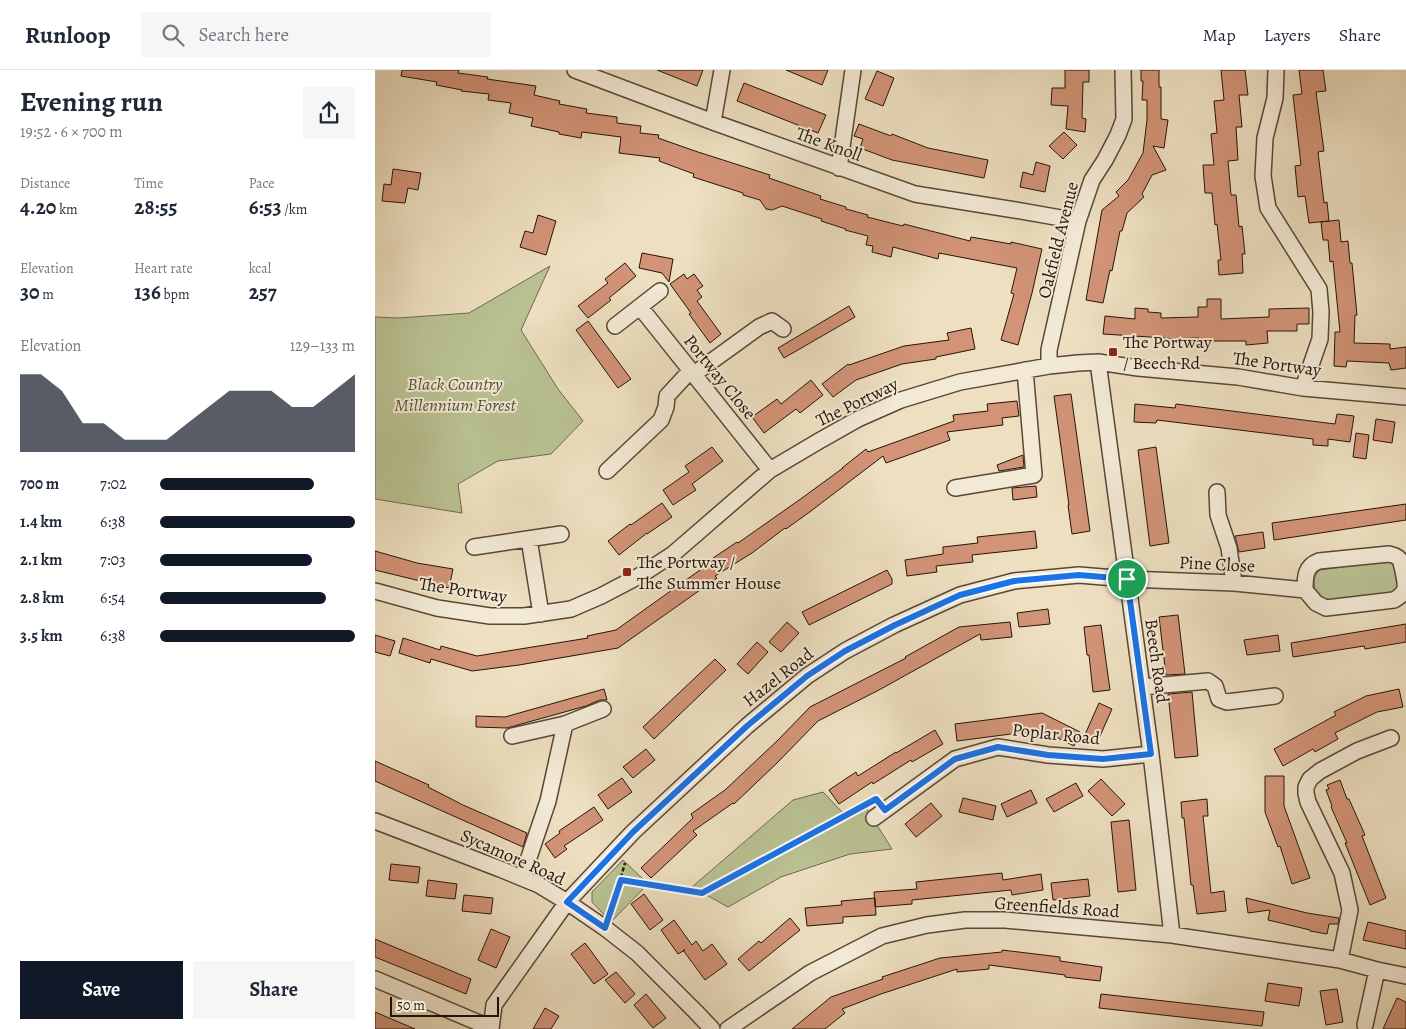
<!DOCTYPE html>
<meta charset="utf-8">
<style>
:root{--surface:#fff;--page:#f6f6f7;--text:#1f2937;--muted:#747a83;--line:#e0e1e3;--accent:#111827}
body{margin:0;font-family:Alegreya,serif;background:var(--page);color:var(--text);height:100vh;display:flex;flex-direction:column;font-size:19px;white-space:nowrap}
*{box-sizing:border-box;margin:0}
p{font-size:16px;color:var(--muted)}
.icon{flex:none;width:28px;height:28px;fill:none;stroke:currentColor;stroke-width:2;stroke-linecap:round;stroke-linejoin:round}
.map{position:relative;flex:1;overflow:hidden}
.drawer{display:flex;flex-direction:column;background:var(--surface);width:375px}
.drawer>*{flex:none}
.scale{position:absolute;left:15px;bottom:12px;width:109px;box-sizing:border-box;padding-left:5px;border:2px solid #261409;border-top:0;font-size:14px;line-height:18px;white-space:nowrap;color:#261409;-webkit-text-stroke:4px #f3ead6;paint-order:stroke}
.pin{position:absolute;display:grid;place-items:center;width:42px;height:42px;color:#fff;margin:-21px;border:2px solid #fff;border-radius:50%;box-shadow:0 1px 5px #0007}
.round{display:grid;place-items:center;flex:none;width:52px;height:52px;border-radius:0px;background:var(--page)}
.headline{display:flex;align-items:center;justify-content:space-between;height:85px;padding:0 20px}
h1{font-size:28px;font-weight:700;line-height:38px}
.stats{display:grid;grid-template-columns:repeat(3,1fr);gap:8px;height:85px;padding:5px 20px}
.stats div{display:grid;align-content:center}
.stats b{font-size:21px;font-weight:700}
.stats small{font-size:14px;font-weight:400}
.stats p{font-size:14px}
.chart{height:140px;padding:10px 20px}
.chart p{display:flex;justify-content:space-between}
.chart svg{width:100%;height:90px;margin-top:5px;fill:var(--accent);opacity:.7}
.button{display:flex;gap:10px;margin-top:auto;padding:10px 20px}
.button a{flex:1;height:58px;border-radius:0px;background:var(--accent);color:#fff;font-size:20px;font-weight:700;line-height:58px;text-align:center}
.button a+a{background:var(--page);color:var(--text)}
ul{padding:0 20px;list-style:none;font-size:16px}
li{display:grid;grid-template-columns:80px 60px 1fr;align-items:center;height:38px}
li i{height:12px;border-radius:6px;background:var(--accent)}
header{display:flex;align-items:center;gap:30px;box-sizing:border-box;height:70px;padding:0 25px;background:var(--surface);border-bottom:1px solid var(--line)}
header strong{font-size:24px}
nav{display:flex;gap:28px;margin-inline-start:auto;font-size:18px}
.search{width:350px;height:45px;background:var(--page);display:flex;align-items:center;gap:12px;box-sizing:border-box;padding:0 18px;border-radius:0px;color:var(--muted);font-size:19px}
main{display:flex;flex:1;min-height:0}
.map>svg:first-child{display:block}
.green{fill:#b9c192;stroke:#706a4e}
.building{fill:#d29377;stroke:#261409}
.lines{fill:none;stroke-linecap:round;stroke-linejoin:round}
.minor-casing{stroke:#584737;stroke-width:18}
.path{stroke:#261409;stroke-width:2.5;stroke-dasharray:4 2.5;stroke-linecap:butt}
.minor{stroke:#f3ead6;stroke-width:15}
.route-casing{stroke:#fff;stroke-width:10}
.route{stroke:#1a73e8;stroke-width:6}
.poi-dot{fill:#8f2418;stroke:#f3ead6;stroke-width:2}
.labels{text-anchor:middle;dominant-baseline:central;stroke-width:4;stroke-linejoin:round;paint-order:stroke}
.street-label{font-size:18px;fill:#261409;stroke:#f3ead6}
.poi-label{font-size:18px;fill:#261409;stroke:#f3ead6;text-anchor:start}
.park-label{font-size:18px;font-style:italic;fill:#595139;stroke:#f3ead6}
</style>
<header>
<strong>Runloop</strong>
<div class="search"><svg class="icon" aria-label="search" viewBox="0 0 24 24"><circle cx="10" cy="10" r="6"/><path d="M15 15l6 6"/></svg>Search here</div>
<nav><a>Map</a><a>Layers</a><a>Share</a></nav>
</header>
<main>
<section class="drawer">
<div class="headline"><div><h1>Evening run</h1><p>19:52 · 6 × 700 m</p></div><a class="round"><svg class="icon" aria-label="share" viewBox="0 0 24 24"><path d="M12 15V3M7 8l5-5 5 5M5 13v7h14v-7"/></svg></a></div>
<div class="stats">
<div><p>Distance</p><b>4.20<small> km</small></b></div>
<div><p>Time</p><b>28:55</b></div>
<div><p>Pace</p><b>6:53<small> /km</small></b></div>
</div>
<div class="stats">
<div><p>Elevation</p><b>30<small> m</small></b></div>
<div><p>Heart rate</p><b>136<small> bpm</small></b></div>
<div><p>kcal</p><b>257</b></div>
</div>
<div class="chart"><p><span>Elevation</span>129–133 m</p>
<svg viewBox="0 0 160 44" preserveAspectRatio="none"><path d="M0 44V6L10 6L20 14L30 30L40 30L50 38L60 38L70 38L80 30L90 22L100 14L110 14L120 14L130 22L140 22L150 14L160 6V44z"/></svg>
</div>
<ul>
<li><b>700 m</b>7:02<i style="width:79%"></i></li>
<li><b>1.4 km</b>6:38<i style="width:100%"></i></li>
<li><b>2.1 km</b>7:03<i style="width:78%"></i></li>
<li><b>2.8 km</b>6:54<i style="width:85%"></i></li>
<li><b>3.5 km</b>6:38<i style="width:100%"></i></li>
</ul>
<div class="button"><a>Save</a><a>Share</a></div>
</section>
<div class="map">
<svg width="1031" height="959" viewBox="0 0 1031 959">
<rect width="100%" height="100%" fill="#eddfc0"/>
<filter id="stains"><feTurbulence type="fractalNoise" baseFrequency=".004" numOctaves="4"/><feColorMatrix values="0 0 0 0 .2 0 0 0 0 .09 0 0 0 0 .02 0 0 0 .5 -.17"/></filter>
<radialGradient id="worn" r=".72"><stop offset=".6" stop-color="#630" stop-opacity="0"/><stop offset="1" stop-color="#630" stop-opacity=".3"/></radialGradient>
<path class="green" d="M175,196L146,260L183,319L208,351L176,384L123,391L83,414L87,443L0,429V247L23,248L94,243Z
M1015,490L1018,493L1023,518L1017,525L950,533C948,532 944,529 943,527C938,519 937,505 945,500Z
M448,722L468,743L488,733L517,779L475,784L406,807L353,837L317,817L418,730Z
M248,790L269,810L270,817L236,852L217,832V822Z"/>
<path class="building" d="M27,0H84L83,3L113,7L112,9L161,16L159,25L185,31L184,34L212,39L211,43L242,47V53L266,56L265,63L284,65L283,68L323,82L395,105L394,108L446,126L445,129L471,137V139L493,145L492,147L528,156L529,154L595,171L596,167L636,174V172L667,179L657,223L643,275L626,270L639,224L636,223L642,198L564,183L563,189L518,177L516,187L497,182L498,176L491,175L493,166L470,160L471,159L446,151L447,149L407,136L397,140L391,139L385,130L368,125V123L318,107L319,104L284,91L285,88L244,83L246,67L207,62L206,68L184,64V62L156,56L158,48L134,43L136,33L113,30L114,24L86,21L87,20L61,15L62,12L26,6Z
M282,0H328L322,16Z
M411,0H453L447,15Z
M690,0H714V12H708L707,48L711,49L710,62L691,59L693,36L676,35L677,18H690Z
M766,0H784V17H786V49L793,50L789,78L778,76L791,100L777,105L767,124L769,127L752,143L747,161H745L737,201L735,200L728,233L711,230L727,140L744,126L741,122L753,110L768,83L772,50V30H767L768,11H766Z
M846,0H870L873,25H864L867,57H861L863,90L853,91L856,125H861L864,157L867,156L870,184H867L868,203L844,205L843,190H846L842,154L840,155L837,123H830L828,95H839L836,64L842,63L839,31L849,30Z
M924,0H948L951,21L941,22L949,81L943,82L949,133L952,132L954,151L934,153L930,126L923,127L920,96L926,95L918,25L927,24Z
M502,1L519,8L508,36L490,29Z
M369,13L451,45L443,63L362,31Z
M484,54L516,66L517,64L553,78L613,90L609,108L517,90L485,78L488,69L479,66Z
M689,62L702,75L688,89L674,76Z
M661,92L675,96L670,122L645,117L648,102L658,105Z
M18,99L46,103L43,120L33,118L30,133L7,131L9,114L16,115Z
M163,145L181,151L171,185L145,177L150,161L158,163Z
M964,150L966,172L973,171L975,193H977L982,245H980L979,273L1015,274V279L1031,277V298L1016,300L1014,293L972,291L971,297L959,296L960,262H965L958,191L955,192L953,170H948L946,152Z
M267,183L298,189L294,212L287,203L264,198Z
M250,193L261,206L234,228L236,230L213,248L203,236L233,213L230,209Z
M309,204L312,209L319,204L328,216L322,220L327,227L322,231L346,264L335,273L314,244L316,243L295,214Z
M832,229H846V249L894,247V239L934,238V254H922V261H892L893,273L871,275V271H824V268L790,269V268L728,264L730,246L760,249V238L773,239V242L786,243V248L823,247V237H832Z
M474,236L480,247L409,288L403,278Z
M213,251L256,309L243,318L201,260Z
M596,258L600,279L561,287V289L527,294L481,310L458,327L447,314L473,294L474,295L529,276L574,270L572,263Z
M436,310L448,325L425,343L421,339L389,363L377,347L402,329L406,334Z
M696,324L715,461L697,464L693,435H694L679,326Z
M642,331L644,346L627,348L628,355L572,362L575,370L511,393L508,386L436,441L411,459L410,458L377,483L340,506L342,508L243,578L144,595L97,601L56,589L55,593L24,583L28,568L65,580L66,576L102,586L213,568L212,566L241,560L339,490L338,488L362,472L363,473L427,428L468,398H467L491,379L493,382L579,351L578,345L613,341L612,334Z
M760,334L800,338L801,334L960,354L962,344L979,346L975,372L953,369V376L938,375V369L782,350L781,353L759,352Z
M1001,349L1020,352L1017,373L998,370Z
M981,363L994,365L991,389L978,387Z
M337,377L348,391L317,414L321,420L298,435L288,420L314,402L310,396Z
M781,377L794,473L775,476L763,380Z
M648,385L649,397L624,401L622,395Z
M661,416L662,427L638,430L637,418Z
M287,433L297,447L272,464V463L244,485L233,471L255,454L256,455Z
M1031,434V450L899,470L897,453Z
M660,461L662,478L597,485L598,492L561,496L562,502L532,506L530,490L568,484V477L603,473L602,467Z
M888,462L890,478L864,482L860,466Z
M0,481L42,493L78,499L74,518L0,500Z
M512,500L517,509V514L434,555L427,542Z
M673,539L675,554L644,557L642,543Z
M803,545L810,604L791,605L784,547Z
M412,552L424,563L406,582L394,572Z
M635,552L637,567L606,570L605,564L504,620L443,651L402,693L359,734L358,733L318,761L322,765L276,808L266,798L318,748L316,744L350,720L402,671L435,637L531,588L530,587L584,557Z
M1031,554V572L990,579L989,576L918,587L916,573Z
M726,555L735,620L718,622L714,585H712L709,557Z
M0,565L20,571L15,586L0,582Z
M903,565L905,581L872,585L869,570Z
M382,572L393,582L373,604L362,594Z
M340,589L351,600L279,669L268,657Z
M229,619L232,630H225L211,636L132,658L101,657V646L130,647Z
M1024,619L1028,637L1002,642L960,663L963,669L940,682L938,679L908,696L899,679L961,645L959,642L991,626Z
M817,622L823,686L800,688L793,624Z
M724,633L737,639L721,675L708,669Z
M667,643L705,662L699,676L667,660L582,671L580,654Z
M560,660L568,674L537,692L536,690L498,714L497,712L464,734L454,720L481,702L483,706L521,682V683Z
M271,679L280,690L258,708L248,697Z
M0,691L54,715L53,717L88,735L152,763L148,777L0,711Z
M890,706H909V736L935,808L917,814L905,776L903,777L890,742Z
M247,708L257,722L233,739L223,725Z
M726,709L750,734L737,746L713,721Z
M965,710L972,729H974L990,765L987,766L1011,828L995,835L970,773H972L956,737L957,736L951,720L954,719L952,715Z
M701,713L708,726L679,742L671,729Z
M656,720L662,733L632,747L626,734Z
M588,728L621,736L618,750L584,742Z
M832,729L833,746H828L836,823L849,821L851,841L822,844L818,815H816L809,748H807L806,732Z
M556,733L567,746L541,767L530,754Z
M219,737L228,750L189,776L192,779L180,788L170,774L185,763L184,761Z
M754,750L761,820L743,822L736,752Z
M16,794L45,797L43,813L14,810Z
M627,803L628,810L666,804L668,820L637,825L636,820L537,830V834L500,837L499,822L542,819L541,812Z
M713,809L715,826L678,830L676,813Z
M53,810L82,814L80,829L51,826Z
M269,824L288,850L275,860L256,834Z
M89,825L118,828L116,844L87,841Z
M500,828L501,845L468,847V853L432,856L430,838L467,835L466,831Z
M871,828L932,843L964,848L963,854H954L952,864L935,861V860L893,850L895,840L873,843Z
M415,848L425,860L374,901L363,889L384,871L386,873Z
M299,850L317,875L321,871L328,881L337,874L352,894L330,910L308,880H310L303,884L286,860Z
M993,852L1031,861V879L988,870Z
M116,859L135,867L121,898L103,890Z
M0,869L96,909L91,924L0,887Z
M210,873L233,904L219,914L196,884Z
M627,880L685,887V891L727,897L725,911L690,907V905L614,895V899L582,902V899L506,924L467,939L470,943L450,959H417L456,927L508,909L507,907L565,888L627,882Z
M241,902L260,924L250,933L230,910Z
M893,913L927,918L924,936L890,931Z
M962,919L968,952L951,955L945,921Z
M271,924L291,948L278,958L259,935Z
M726,924L889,942L887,956L724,938Z
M1022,928L1031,932V959H1008Z
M170,938L184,946L176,959H158Z
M0,942L40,959H0Z"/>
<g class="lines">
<g class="minor-casing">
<path id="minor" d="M200,0L338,52L540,124L640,140L703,151
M901,0L900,28L890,68L888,106L893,138L944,219L946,242L945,269L928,318
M338,52L347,0
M464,98L478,0
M265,237L395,400
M240,256L285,221
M723,292L776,684L797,865
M674,296V280L703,151L717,110L730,90L743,65L749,49L748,0
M319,304L384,257L397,251L408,259
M232,401L286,350L291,337L292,326L316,300
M580,418L659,405L650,300
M842,422L843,445L854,478L859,513
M154,469L166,544
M99,477L186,464
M0,521L62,538L115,546H149L196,539L226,526L266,505L298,484L395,400L444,371L483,349L526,330L585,312L674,296L703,293L723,292L763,298L863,307L928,318L1031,327
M767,617L833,611L840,616L844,629L852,632L900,626
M137,666L190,654L228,639
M499,748L580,689L623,677L673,685L728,689L776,684
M0,751L125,799L164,815L192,832L230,858L262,883L321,942L337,959
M147,808L173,731L190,654
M965,890L975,840L967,803L933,732L931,723V717L935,709L945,701L982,681L1016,668
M0,909L116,958
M990,955L1002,900
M116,959L119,935L192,832L258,762L372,656L432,606L470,581L519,555L585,525L639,511L704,505L752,509L859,513L930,520L941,533L951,538L1019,530C1024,527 1029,524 1030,518C1031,513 1027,495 1025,490C1023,486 1018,485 1014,484L944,491C930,496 930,507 930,520
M353,959L435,903L507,866L552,855L590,850H630L797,865L965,890L1002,900L1031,906"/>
</g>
<path class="path" d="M246,810L327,823L491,734
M235,845L250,793"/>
<use href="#minor" class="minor"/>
</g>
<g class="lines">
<g class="route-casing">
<path id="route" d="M704,505L752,509L776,684L728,689L673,685L623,677L580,689L510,740L501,729L327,823L246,810L230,858L192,832L258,762L372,656L432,606L470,581L520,555L585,525L639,511Z"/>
</g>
<use href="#route" class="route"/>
</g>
<g class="poi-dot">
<rect x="733" y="277" width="10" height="10" rx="2.5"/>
<rect x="247" y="497" width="10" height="10" rx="2.5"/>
</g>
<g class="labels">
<g class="street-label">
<text transform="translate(454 74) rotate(20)">The Knoll</text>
<text transform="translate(683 170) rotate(-76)">Oakfield Avenue</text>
<text transform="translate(902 294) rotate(8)">The Portway</text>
<text transform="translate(345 307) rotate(51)">Portway Close</text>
<text transform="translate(482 332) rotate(-26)">The Portway</text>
<text transform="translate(842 494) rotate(3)">Pine Close</text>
<text transform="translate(88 520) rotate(9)">The Portway</text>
<text transform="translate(782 591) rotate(82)">Beech Road</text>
<text transform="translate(403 607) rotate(-38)">Hazel Road</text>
<text transform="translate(681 664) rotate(6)">Poplar Road</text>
<text transform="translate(138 787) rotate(24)">Sycamore Road</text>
<text transform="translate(682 837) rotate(4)">Greenfields Road</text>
</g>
<g class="poi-label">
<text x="748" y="272">The Portway<tspan x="748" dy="21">/ Beech Rd</tspan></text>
<text x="262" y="492">The Portway /<tspan x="262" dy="21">The Summer House</tspan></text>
</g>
<g class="park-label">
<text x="80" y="314">Black Country<tspan x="80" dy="21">Millennium Forest</tspan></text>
</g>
</g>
<rect width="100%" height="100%" filter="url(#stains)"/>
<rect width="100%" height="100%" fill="url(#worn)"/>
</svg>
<div class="scale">50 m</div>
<div class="pin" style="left:752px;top:509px;background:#1e9e55"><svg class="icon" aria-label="arrive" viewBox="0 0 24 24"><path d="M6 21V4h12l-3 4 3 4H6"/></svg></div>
</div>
</main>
